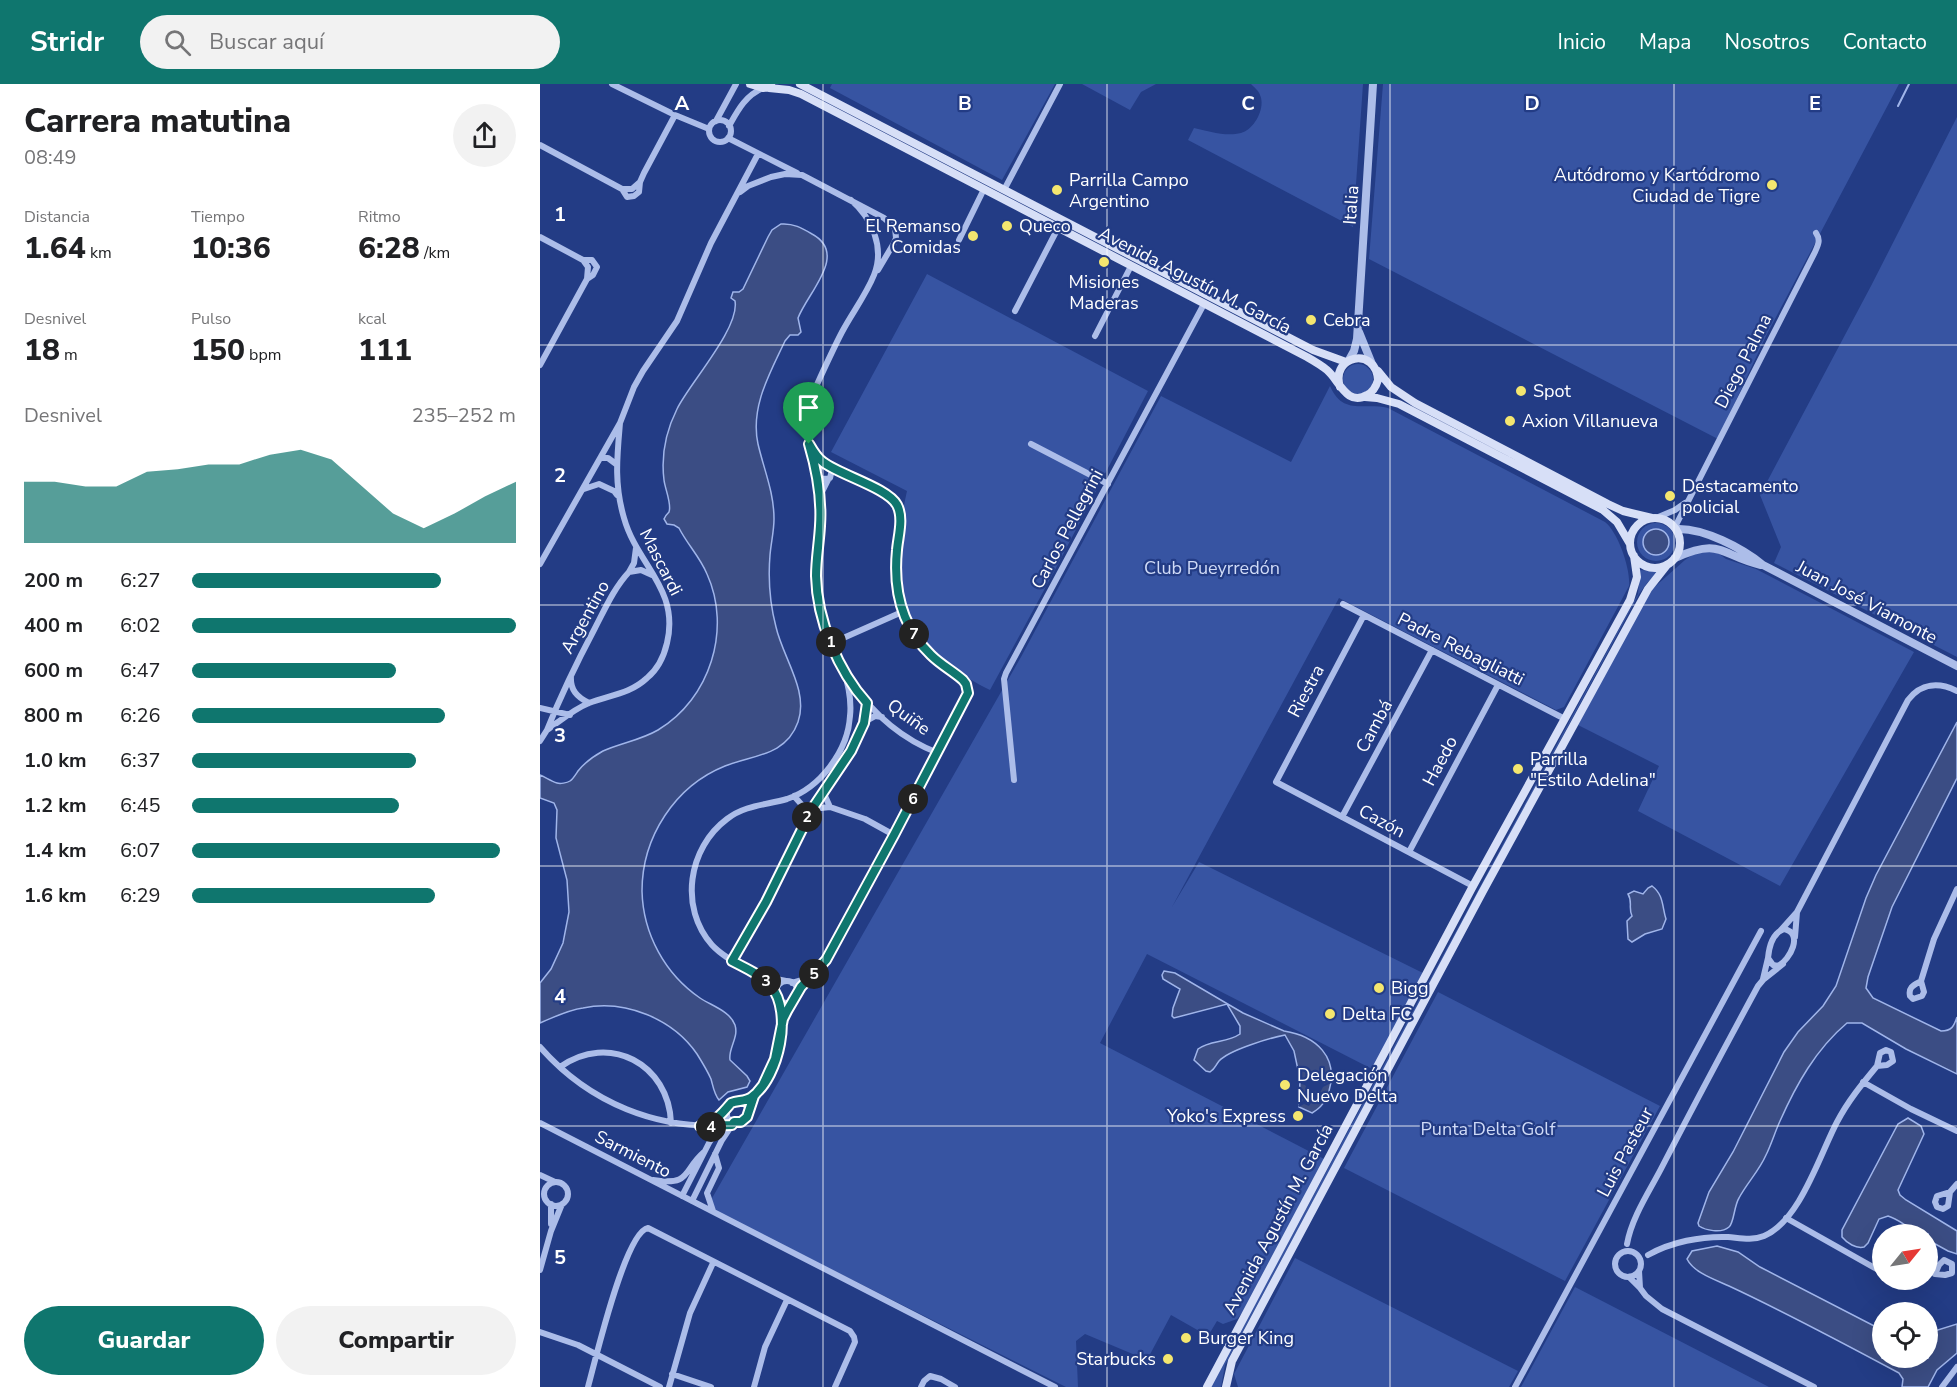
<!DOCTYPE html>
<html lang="es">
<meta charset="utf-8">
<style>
:root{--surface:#fff;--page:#f2f2f2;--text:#202124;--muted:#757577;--accent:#0f766e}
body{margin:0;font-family:"Nunito Sans",sans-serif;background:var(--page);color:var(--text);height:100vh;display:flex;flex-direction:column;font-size:22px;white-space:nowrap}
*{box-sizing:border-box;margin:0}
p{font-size:20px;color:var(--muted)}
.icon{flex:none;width:33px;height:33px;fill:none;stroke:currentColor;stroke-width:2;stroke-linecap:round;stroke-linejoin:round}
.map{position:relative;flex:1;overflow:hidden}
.sheet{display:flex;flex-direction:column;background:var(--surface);width:540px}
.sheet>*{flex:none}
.needle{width:39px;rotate:60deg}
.buttons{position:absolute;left:1332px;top:1140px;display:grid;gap:12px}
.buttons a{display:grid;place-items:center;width:66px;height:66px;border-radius:50%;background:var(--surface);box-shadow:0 6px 24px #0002;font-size:30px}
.pin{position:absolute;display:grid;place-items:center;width:51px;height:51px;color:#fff;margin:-62px -26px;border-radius:50% 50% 50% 0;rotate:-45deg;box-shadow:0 0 6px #0007}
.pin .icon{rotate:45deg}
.km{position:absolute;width:30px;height:30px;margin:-15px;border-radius:50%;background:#222;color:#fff;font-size:16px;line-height:30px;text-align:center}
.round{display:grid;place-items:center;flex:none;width:63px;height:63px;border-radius:32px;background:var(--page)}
.summary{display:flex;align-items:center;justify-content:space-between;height:102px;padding:0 24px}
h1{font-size:33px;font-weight:800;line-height:45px}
.figures{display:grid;grid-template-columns:repeat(3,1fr);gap:9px;height:102px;padding:6px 24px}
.figures div{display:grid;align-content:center}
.figures b{font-size:30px;font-weight:800}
.figures small{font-size:16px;font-weight:400}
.figures p{font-size:16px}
.chart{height:168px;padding:12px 24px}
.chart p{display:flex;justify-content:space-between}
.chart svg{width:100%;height:108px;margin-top:6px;fill:var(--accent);opacity:.7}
.cta{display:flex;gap:12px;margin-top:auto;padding:12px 24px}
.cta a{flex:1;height:69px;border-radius:36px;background:var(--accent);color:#fff;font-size:24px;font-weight:800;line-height:69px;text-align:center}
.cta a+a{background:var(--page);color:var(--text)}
ul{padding:0 24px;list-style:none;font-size:20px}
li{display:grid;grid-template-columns:96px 72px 1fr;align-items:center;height:45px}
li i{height:15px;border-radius:8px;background:var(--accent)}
header{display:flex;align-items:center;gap:36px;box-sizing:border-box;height:84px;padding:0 30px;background:var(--accent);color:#fff}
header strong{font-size:28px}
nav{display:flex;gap:33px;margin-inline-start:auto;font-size:21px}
.search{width:420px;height:54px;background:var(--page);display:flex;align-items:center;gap:15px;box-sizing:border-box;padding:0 21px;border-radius:33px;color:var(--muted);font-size:22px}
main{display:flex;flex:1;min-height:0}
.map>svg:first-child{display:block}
.green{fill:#3754a2}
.water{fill:#3b4d84;stroke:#a0b5ea;stroke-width:1.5}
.pier{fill:#233c85}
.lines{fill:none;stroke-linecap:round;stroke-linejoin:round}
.stream{stroke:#a0b5ea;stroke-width:2}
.minor{stroke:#acbde9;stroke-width:6}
.tertiary{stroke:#acbde9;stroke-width:8}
.secondary{stroke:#d7dff7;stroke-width:8}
.route-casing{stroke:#fff;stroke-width:12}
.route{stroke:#0f766e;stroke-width:8}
.grid{fill:none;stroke:#fff;stroke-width:1.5;stroke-opacity:0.55}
.poi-dot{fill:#f4e66f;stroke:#233c85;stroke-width:2}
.labels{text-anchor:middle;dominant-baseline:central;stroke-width:4.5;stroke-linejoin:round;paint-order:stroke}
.poi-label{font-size:18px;fill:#fff;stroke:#233c85;text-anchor:start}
.street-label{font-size:18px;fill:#fff;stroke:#233c85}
.park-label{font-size:18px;fill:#d0dbf7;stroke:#233c85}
.grid-label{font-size:20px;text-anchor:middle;font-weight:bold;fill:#fff;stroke:#233c85;stroke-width:4.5;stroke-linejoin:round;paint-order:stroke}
</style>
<header>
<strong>Stridr</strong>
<div class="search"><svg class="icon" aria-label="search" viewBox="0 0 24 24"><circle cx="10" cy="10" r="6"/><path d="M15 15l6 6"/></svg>Buscar aquí</div>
<nav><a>Inicio</a><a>Mapa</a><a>Nosotros</a><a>Contacto</a></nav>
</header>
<main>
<section class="sheet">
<div class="summary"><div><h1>Carrera matutina</h1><p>08:49</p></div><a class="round"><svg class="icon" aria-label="share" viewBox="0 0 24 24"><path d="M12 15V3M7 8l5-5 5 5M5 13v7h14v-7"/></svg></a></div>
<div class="figures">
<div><p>Distancia</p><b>1.64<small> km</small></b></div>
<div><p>Tiempo</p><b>10:36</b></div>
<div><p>Ritmo</p><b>6:28<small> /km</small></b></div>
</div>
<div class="figures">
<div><p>Desnivel</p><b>18<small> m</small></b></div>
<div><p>Pulso</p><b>150<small> bpm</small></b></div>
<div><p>kcal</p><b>111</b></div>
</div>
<div class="chart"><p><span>Desnivel</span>235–252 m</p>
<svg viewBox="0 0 160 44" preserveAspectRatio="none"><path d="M0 44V19L10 19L20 21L30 21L40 15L50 14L60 12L70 12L80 8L90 6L100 10L110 21L120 32L130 38L140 32L150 25L160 19V44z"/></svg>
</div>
<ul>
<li><b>200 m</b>6:27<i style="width:77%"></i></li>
<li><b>400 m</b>6:02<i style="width:100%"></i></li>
<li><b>600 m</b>6:47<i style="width:63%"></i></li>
<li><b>800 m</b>6:26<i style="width:78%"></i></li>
<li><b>1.0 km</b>6:37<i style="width:69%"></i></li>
<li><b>1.2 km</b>6:45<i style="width:64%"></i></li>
<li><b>1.4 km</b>6:07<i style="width:95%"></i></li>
<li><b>1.6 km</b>6:29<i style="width:75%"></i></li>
</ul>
<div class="cta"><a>Guardar</a><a>Compartir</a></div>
</section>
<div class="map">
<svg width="1417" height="1303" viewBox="0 0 1417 1303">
<rect width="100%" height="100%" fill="#233c85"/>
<path class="green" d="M292,0H515L462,96L290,4Z
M542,0H616L601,8L590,26Z
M711,0H823L813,143L648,56L654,44C668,47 686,53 701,49C714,46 726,24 720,11C719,7 714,3 711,0Z
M843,0H1359L1226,252L1178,355L829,175Z
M1417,33V573L1234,479L1241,463L1220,411L1331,202Z
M387,190L608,307L516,484L450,606C388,574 355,545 359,471C360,449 362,428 367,407L291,368Z
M803 295a15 15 0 1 1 30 0a15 15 0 1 1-30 0Z
M790,302C803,332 824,318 848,324L1065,438C1078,448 1091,486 1089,502L1024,623L1016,626L799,514L632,823L659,778L887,891L836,987L607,870L560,959L788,1077L702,1229L697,1235L683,1240L677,1237L668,1252L631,1231L607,1276L545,1250L536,1257L538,1303H526L167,1123L481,573L621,312L751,378Z
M1097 458a19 19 0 1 1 38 0a19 19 0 1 1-38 0Z
M1167,467L1178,469L1186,475L1216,485L1374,568L1240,802L1098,727L1119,682L1038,641L1110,507L1145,476L1157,468Z
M1100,486L1119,488L1107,499L1099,510L685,1281L681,1303H670L1098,510Z
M898,908L1120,1022L1025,1197L804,1084Z
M755,1174L978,1287L969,1303H698L694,1290Z
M1035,1203L1229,1303H981Z"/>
<path class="water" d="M241,140C253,139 262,144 272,150C309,170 268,208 258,234L261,248L258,251H250L245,257C230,289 210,323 218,360C224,386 234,408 234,435C234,447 231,459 230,471C228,495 230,520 236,543C243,574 269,607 258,638C246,672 213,671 185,682C135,702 102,753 102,807C103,850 125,890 160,914C172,922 190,927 195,941C199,954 188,964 190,976L207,992L210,997L207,1003L188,1008L179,1016C174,1010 173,1002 171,995C167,986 162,978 157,970C133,935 85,915 43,924C28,926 14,933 0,939V899L11,885L23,859L29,828L27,796L16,754L17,726L14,719L0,714V691C5,693 11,697 17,699C20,700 27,699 30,697C33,695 36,690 38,687C45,678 54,672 63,667C81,659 101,656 118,646C170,615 192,545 167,490C160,473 147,460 139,444L134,441L127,440L124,435C125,432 127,430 129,428C132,420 125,405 124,396C121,372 126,347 137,325C149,300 200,244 195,217L191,214L193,208H199L203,205L228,153L232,146Z
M1103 458a13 13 0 1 1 26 0a13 13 0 1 1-26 0Z
M1417,638V694L1352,823L1328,893L1326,904L1333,914L1401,947C1412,947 1414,942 1417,933V990L1366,965L1322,939H1307C1276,965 1256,1001 1240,1037C1235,1048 1231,1061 1226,1071C1219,1087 1207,1099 1199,1114C1194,1122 1194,1139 1189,1143C1181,1150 1165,1146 1159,1142L1158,1139L1169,1108L1193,1068L1244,968L1258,948L1283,922L1296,902L1326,814L1336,791Z
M1112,802C1124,811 1122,823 1126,835L1122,845L1105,850L1092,858L1088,855L1087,837L1092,832C1088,824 1093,818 1088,810L1094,807L1103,810L1108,804Z
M624,887L635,889L703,929L744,947C776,952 799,973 789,1007C785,1018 782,1023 772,1029L759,1023L760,995L754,967L745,951C730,954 689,966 679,977C675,982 676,984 670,988L666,987L654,976L658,965C670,956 687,959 700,950V942L687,920L634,934L632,932L633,924L640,905L623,895L622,891Z
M1368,1034L1381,1042L1384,1050L1358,1106L1360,1111L1366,1116L1417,1147V1170L1408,1167L1388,1156V1150C1373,1150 1362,1136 1348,1132L1339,1135L1328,1159L1324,1163C1316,1165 1307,1159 1302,1153V1146L1358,1040Z
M1177,1162L1198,1168L1220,1183L1342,1246V1274H1388V1249L1417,1240V1269L1397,1286L1388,1303H1362L1363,1295L1359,1289C1303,1259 1247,1229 1189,1202C1176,1196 1154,1189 1147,1175L1152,1167Z"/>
<path class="pier" d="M775,990L782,993L784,1000L791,997V999L783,1003L781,1007L771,1008L768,1014L772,1017L769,1022L764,1020L759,1023L758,1021L762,1018L769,1007L765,1001L761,1000V998L764,999L768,992Z"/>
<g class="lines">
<path class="stream" d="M1358,22L1369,0"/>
<path class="minor" d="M72,0L135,31L169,45
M169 47a11 11 0 1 1 22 0a11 11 0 1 1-22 0Z
M176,37L196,0
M189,42C198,26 205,12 223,4
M188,54L257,89
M0,61L82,105H92L100,98
M82,105L87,113L94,112L99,108L100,98L104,89L135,31
M464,106L520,0
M200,108L208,102L231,93L245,90L262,91L344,134L355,144L356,154L354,159L338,186
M0,153L43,176L48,183L47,195
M419,156L444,105
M475,227L518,144
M555,252L591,182
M0,281L47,195L53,191L57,183L52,176H43
M80,339L94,303L103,287L137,237L171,159L218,70
M269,360L264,339L266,324C278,299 289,273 302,248C312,229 326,211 334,191C345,164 332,134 311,116
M491,360L568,400
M61,374H68L76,380
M277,387L269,360L279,375L292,386L290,394L282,395L277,390L281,382L288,381
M279,392L280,412L288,396
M44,405L59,400L74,407L77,411
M280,412C280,421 281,430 281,440C280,458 276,476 276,494C280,568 328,642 398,669
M1116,434L1135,426L1145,419
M1135,443L1275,168C1278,161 1281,156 1276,149
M96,464L94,479L89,488L101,486L112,491
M0,480L80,339C77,373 74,400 84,434C97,481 140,505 127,559C124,572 118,585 107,594C90,610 70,611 49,619C34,625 20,637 7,646C21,611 37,578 55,544C65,525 74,504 89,488
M803,520L1025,635
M824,531L736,698L933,802
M292,559L362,528
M31,592C30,606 37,613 49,619
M0,624L30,631
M0,657L7,646
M474,696L464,595L466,589L664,220
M254,712L269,729
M290,723L325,735L354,751
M272,725L290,723L285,712L286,705
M802,733L892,566
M869,768L958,601
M1244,845C1264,849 1250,876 1238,882L1233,881L1228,874C1229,863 1233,849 1244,845Z
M1240,847L1257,828L1368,616C1381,599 1399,598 1417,607
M1255,853L1257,828
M192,877L226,818L272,725L304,679L324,638L335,632L342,633
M217,891C202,882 184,874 172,861C139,824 148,764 187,735C205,721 226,721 247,715C280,704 308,667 310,632C312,615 308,599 303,583
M269,894L286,876L354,751L428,609L426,600L423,596C399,576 374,560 362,528C357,517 356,504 355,492C355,473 366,433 356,419C348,407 317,395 304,389
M1223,895L1228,874
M1381,897L1394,855L1417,805
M1381,897L1384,908L1382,912L1373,915L1370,912C1368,903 1374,901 1381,897Z
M236 908a11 11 0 1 1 22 0a11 11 0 1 1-22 0Z
M252,899L269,894L258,909
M236,910L230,900L217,891L246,897
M239,916L243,935L252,918
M0,963C49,1019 118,1047 192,1041
M1346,966L1351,968L1353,977L1347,981L1337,982L1340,969Z
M20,983C69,948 129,980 131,1039
M1323,998L1371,1025L1417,1047
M186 1028a11 11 0 1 1 22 0a11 11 0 1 1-22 0Z
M208,1026L235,975L240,959L243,935
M0,1039L515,1303
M164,1041L177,1035L186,1028
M0,1091L15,1098
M113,1096C152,1102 142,1087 164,1068
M4 1110a12 12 0 1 1 24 0a12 12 0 1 1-24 0Z
M1410,1108L1408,1122L1403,1125L1397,1123L1395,1118L1397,1112Z
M1410,1108L1417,1100
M142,1112L169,1059L187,1031
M152,1117L182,1056L192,1041
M11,1120V1140
M173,1127L167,1109L179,1084L175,1070
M1246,1134L1342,1188
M1087,1160C1092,1132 1111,1105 1123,1081C1154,1021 1186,961 1218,902L1223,896L1243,880
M1075 1180a13 13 0 1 1 26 0a13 13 0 1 1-26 0Z
M1108,1171C1131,1158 1161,1152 1188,1153C1200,1154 1212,1157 1224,1152C1260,1137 1280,1070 1297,1038C1308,1017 1322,1000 1337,982
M1404,1176L1412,1180V1189L1405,1191L1395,1190L1399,1181Z
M0,1186L11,1147L22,1120
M1089,1193L1100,1204L1099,1187
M1355,1196L1365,1198L1383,1196
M1100,1204L1106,1212L1122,1225L1274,1303
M0,1248L38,1261L120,1303
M132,1290L171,1303
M48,1303C55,1278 85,1148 108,1144L310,1247L314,1253L315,1258L295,1303
M129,1303L150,1229L173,1179
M214,1303L225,1263L247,1216
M381,1303L384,1297L390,1292L401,1295L415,1303
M975,1303L1221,847
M1402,1303L1417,1283"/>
<path class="tertiary" d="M819,248L832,280
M809,276L814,267L817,255L833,0
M1137,445C1164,444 1202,464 1223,481L1417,582
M1135,474C1182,453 1179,471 1221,481"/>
<path class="secondary" d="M210,0L223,4L232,3
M260,0L773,266L806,278
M229,4L249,6L261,10L767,273C774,277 781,281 787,286C799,296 807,323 827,311C833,308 836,303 838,296C836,262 790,271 800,303
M838,287L851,303L875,319L1068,420L1083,427L1112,434
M825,313L837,314L859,320L1063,426L1077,438L1090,460
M1090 459a25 25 0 1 1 50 0a25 25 0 1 1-50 0Z
M667,1303L933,802L1090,516L1097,493L1094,472
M686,1303L692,1277L943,807L1108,505L1127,481"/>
</g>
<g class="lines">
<g class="route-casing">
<path id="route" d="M269,360C277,387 282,413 280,442C279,459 276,476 276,492C277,536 298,587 327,619L324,639L311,667L272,725L226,818L192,877C205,884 222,891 231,902C253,929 239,992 213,1012C206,1018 199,1016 191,1019C180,1032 178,1035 160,1042L192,1041L194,1038H201L207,1033L214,1012L223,1001L235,975L243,935L247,927L261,903L286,876L354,751L428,609L426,600L423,596C413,587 401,581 391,571C361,542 353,506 357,466C358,453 364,434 357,421C348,404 300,391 283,378C277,374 273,367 269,360"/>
</g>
<use href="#route" class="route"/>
</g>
<path class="grid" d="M283,0V1303M567,0V1303M850,0V1303M1134,0V1303M0,261H1417M0,521H1417M0,782H1417M0,1042H1417"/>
<g class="poi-dot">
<circle cx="1232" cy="101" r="6"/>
<circle cx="517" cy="106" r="6"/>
<circle cx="467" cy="142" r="6"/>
<circle cx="433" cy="152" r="6"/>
<circle cx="564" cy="178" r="6"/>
<circle cx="771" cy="236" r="6"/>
<circle cx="981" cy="307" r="6"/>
<circle cx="970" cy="337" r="6"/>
<circle cx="1130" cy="412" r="6"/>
<circle cx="978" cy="685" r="6"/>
<circle cx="839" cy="904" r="6"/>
<circle cx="790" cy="930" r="6"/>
<circle cx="745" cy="1001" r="6"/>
<circle cx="758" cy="1032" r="6"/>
<circle cx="646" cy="1254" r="6"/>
<circle cx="628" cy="1275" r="6"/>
</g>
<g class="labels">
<g class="poi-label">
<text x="1220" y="91" text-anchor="end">Autódromo y Kartódromo<tspan x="1220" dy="21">Ciudad de Tigre</tspan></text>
<text x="529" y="96">Parrilla Campo<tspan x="529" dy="21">Argentino</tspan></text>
<text x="421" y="142" text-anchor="end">El Remanso<tspan x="421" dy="21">Comidas</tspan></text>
<text x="479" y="142">Queco</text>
<text x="564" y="198" text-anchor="middle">Misiones<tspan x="564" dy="21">Maderas</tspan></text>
<text x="783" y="236">Cebra</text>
<text x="993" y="307">Spot</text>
<text x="982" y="337">Axion Villanueva</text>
<text x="1142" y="402">Destacamento<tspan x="1142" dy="21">policial</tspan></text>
<text x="990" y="675">Parrilla<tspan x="990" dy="21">"Estilo Adelina"</tspan></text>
<text x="851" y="904">Bigg</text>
<text x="802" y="930">Delta FC</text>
<text x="757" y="991">Delegación<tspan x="757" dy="21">Nuevo Delta</tspan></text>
<text x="746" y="1032" text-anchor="end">Yoko's Express</text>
<text x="658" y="1254">Burger King</text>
<text x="616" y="1275" text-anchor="end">Starbucks</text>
</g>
<g class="street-label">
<text transform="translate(811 121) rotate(-86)">Italia</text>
<text transform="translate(655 196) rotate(27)">Avenida Agustín M. García</text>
<text transform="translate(1203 277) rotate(-63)">Diego Palma</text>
<text transform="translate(527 445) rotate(-62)">Carlos Pellegrini</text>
<text transform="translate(121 478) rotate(63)">Mascardi</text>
<text transform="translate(1327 518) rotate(28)">Juan José Viamonte</text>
<text transform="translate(45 533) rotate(-61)">Argentino</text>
<text transform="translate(921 565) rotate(27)">Padre Rebagliatti</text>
<text transform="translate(766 607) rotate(-62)">Riestra</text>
<text transform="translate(369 633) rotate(36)">Quiñe</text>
<text transform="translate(834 642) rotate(-62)">Cambá</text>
<text transform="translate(900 677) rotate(-62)">Haedo</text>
<text transform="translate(842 737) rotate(28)">Cazón</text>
<text transform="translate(1085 1068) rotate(-62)">Luis Pasteur</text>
<text transform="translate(93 1070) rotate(27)">Sarmiento</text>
<text transform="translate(738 1135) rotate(-62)">Avenida Agustín M. García</text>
</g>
<g class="park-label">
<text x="672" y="484">Club Pueyrredón</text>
<text x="948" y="1045">Punta Delta Golf</text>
</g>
</g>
<g class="grid-label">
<text x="142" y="26">A</text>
<text x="425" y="26">B</text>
<text x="708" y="26">C</text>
<text x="992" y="26">D</text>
<text x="1275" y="26">E</text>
<text x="20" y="137">1</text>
<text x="20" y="398">2</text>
<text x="20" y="658">3</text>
<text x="20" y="919">4</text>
<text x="20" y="1180">5</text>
</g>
</svg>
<div class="buttons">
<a><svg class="needle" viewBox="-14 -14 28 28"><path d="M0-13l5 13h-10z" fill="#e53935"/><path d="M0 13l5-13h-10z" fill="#757577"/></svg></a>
<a><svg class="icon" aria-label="locate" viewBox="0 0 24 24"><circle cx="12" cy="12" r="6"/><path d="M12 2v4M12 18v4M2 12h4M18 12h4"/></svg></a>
</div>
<div class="pin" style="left:269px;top:360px;background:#1e9e55"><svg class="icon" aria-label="arrive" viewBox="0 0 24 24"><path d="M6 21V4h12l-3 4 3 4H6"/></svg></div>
<b class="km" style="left:291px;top:558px">1</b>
<b class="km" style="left:267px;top:733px">2</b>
<b class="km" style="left:226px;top:897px">3</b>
<b class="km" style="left:171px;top:1043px">4</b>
<b class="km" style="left:274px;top:890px">5</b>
<b class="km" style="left:373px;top:715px">6</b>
<b class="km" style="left:374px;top:550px">7</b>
</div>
</main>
